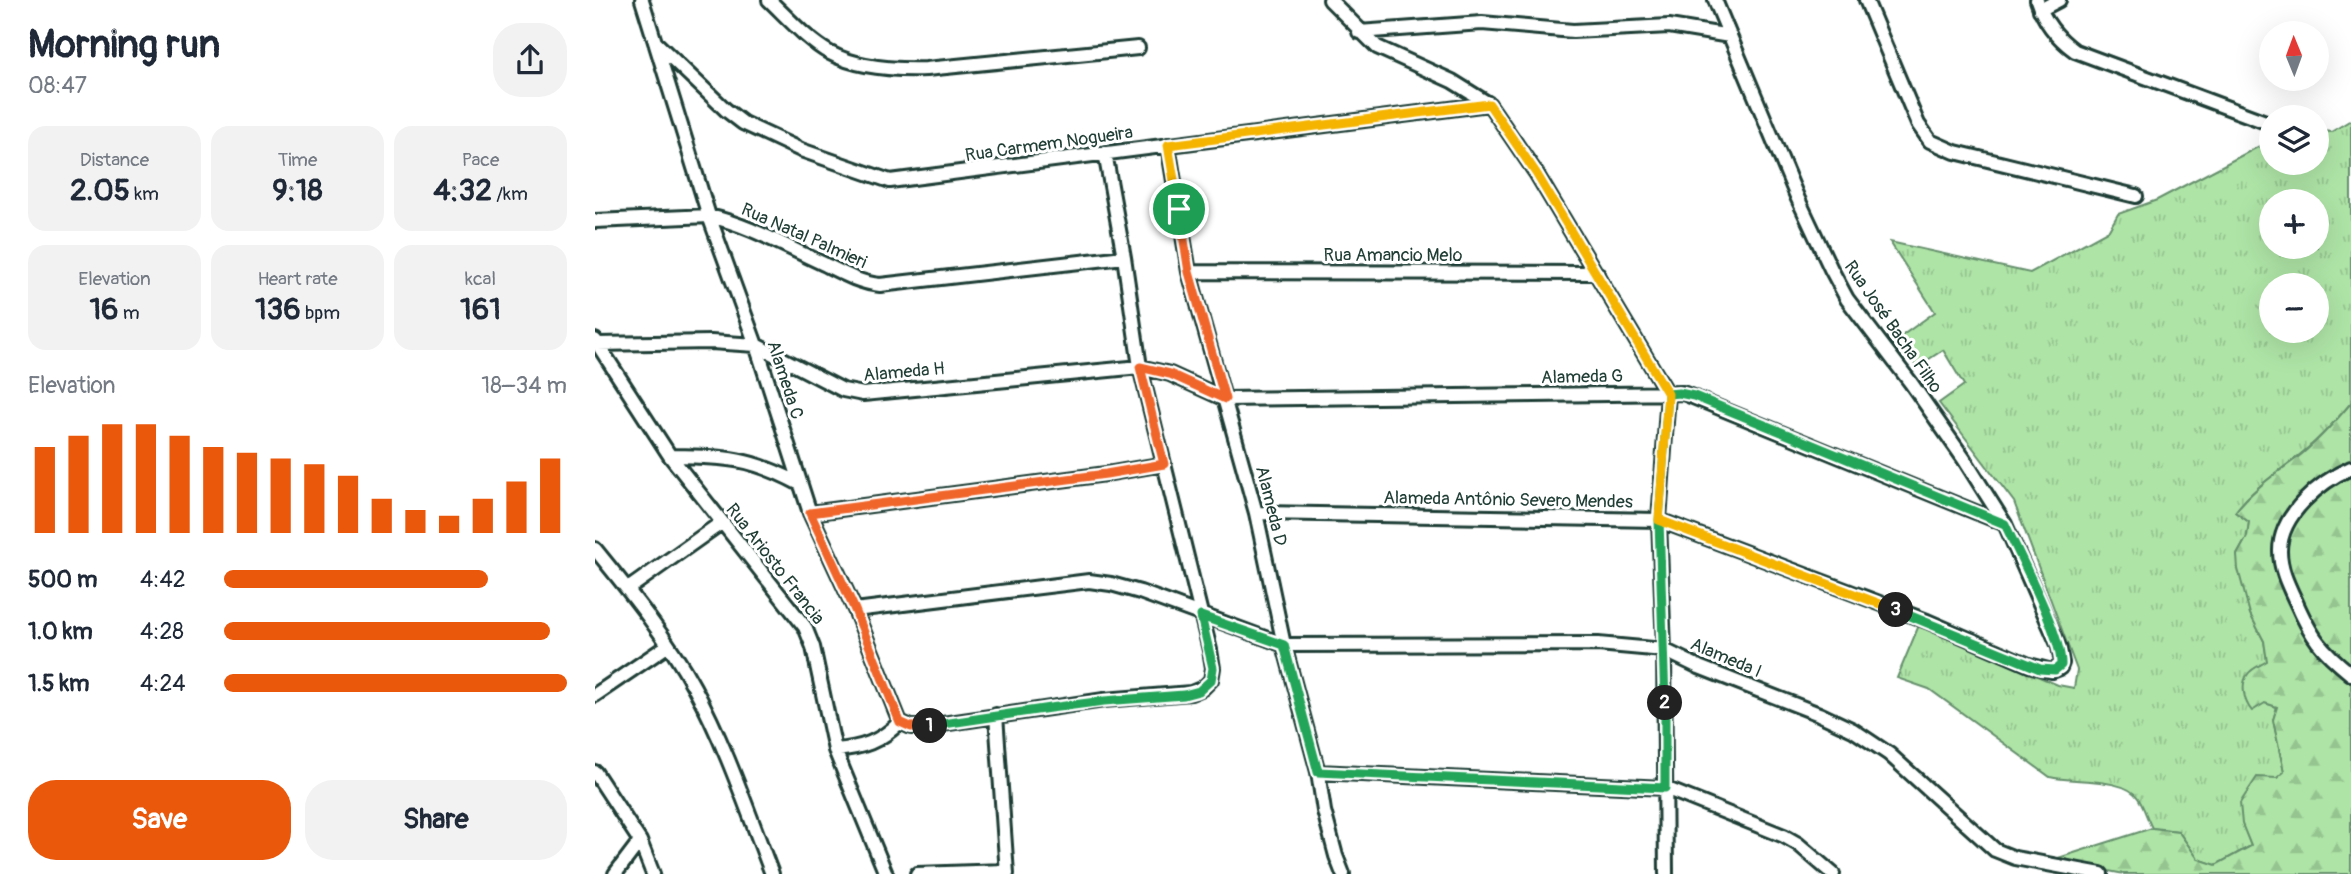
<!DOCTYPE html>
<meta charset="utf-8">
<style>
:root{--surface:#fff;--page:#f2f2f3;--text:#1f2937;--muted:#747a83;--accent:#ea580c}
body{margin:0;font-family:Pangolin,sans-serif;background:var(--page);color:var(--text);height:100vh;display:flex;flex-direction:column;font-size:26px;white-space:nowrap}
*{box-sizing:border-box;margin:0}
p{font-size:23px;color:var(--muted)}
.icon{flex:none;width:38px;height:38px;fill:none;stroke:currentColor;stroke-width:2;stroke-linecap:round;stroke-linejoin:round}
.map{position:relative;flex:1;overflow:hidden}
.sheet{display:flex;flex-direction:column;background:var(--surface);width:595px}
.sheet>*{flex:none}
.needle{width:46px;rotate:359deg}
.buttons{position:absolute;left:1664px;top:21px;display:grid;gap:14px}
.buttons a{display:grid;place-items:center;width:70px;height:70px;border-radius:50%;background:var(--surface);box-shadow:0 7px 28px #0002;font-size:35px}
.pin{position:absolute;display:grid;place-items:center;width:60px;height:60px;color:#fff;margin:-30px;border:4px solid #fff;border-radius:50%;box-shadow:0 2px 7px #0007}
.km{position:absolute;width:35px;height:35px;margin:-18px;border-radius:50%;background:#222;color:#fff;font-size:19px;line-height:35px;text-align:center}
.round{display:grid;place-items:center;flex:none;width:74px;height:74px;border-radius:28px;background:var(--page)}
.headline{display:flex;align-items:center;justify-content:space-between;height:119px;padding:0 28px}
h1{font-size:38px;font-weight:800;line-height:52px}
.metrics{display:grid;grid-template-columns:repeat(3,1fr);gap:10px;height:119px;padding:7px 28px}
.metrics div{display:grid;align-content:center;border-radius:18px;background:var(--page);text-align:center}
.metrics b{font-size:30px;font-weight:800}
.metrics small{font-size:19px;font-weight:400}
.metrics p{font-size:19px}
.chart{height:196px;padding:14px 28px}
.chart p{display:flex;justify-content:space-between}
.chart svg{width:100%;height:126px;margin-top:7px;stroke:var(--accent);stroke-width:6}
.button{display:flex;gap:14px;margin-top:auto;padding:14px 28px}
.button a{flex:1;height:80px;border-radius:28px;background:var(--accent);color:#fff;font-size:28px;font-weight:800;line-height:80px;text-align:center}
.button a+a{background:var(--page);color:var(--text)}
ul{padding:0 28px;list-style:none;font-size:23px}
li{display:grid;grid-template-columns:112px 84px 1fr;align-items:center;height:52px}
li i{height:18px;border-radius:9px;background:var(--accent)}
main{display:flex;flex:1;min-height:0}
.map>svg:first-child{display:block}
.grass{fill:url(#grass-tufts);stroke:#66906d;stroke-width:2;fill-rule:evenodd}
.forest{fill:url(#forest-firs);stroke:#66906d;stroke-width:2}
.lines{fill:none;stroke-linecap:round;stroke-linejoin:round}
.minor-casing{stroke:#1f3d34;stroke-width:18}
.minor{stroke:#fff;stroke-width:12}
.split-1-casing{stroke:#fff;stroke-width:14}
.split-2-casing{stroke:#fff;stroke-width:14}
.split-3-casing{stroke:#fff;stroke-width:14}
.split-4-casing{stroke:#fff;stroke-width:14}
.split-1{stroke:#f0652b;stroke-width:9}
.split-2{stroke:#22a559;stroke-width:9}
.split-3{stroke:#22a559;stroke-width:9}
.split-4{stroke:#f5b400;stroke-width:9}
.labels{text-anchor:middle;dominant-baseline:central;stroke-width:6;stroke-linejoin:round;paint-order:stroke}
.street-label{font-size:18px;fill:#1f3d34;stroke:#fff}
</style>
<main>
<section class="sheet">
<div class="headline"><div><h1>Morning run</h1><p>08:47</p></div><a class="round"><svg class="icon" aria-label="share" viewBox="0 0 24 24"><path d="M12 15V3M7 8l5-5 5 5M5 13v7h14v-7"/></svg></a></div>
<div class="metrics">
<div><p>Distance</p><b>2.05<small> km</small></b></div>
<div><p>Time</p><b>9:18</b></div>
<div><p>Pace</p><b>4:32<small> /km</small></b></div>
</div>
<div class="metrics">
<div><p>Elevation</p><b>16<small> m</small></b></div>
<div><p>Heart rate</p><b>136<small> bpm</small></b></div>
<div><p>kcal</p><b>161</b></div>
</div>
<div class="chart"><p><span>Elevation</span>18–34 m</p>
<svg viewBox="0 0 160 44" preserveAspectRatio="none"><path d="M5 44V14M15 44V10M25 44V6M35 44V6M45 44V10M55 44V14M65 44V16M75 44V18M85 44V20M95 44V24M105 44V32M115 44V36M125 44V38M135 44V32M145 44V26M155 44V18"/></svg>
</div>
<ul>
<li><b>500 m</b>4:42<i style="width:77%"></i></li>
<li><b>1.0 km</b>4:28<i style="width:95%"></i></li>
<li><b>1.5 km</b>4:24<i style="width:100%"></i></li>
</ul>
<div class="button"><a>Save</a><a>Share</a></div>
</section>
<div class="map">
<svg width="1756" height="874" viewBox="0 0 1756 874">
<defs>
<pattern id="grass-tufts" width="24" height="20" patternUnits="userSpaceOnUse" patternTransform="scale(1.75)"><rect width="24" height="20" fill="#aee4a6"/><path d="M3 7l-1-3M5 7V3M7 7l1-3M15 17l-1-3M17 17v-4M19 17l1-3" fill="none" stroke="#95c490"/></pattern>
<pattern id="forest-firs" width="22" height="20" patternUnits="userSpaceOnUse" patternTransform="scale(1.75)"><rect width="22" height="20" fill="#aee4a6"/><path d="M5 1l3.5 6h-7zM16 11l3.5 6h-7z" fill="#95c490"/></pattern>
</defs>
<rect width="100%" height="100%" fill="#fff"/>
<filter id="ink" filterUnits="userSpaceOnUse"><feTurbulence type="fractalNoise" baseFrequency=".0143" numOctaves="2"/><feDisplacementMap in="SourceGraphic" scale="14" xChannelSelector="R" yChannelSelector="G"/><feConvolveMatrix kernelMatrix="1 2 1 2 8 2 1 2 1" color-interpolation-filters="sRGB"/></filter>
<g filter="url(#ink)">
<path class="grass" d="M1756,120V403C1739,423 1722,442 1702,457C1679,475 1658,489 1640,512L1654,522L1652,537L1642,555L1655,614L1669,641L1672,661L1670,703L1682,707L1678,720L1689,772L1682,778L1648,824L1656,846L1621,865L1603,859L1583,831L1557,828C1552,819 1549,807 1543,798C1529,777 1479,783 1455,777L1334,689L1302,678L1324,625L1463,685L1479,688L1482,670L1419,502L1344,403L1369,385L1348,350L1322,367L1301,340L1340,312L1295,242L1435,273L1514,230L1523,214L1562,200L1676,140V163H1722V130L1736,132ZM1676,201H1722V247H1676ZM1676,285H1722V331H1676Z"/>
<path class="forest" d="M1756,403V465L1723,486L1682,548L1711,633L1756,678V874H1529L1457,860L1557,828L1583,831L1603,859L1621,865L1656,846L1647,824L1645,803L1662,777L1682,778L1689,772L1678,720L1682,707L1670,703L1657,711C1649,702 1645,684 1653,674C1657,668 1666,665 1672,661L1669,641L1655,614L1643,569L1642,555L1652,537L1654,522L1640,512C1658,489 1679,475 1702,458C1722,442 1739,423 1756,403Z
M1756,472V669L1727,643L1689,563L1692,532L1704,511L1732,486Z"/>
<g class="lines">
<g class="minor-casing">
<path id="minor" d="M47,0L114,216L161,345L215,513L260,610L305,722
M174,0C193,18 212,40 235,53C263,68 300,70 331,69L543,48
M735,0L782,47L857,81L894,104L941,173L1073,394L1064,520L1069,650L1071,874
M1271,0L1323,124L1335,141L1360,152L1541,196
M1442,0C1449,22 1462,38 1480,51L1676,124
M1445,10L1464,0
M764,32L887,23L978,31L1074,26L1135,36
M60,42L131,110L148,123L206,150L295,181L894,104
M573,145L594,272L661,513L689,645L723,772L729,811L741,856L748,874
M0,221L114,216C154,225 191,247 229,264C247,273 265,283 285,285L529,257
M594,272L1002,273
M0,340L75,456L210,627L218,647L240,750L291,874
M2,344L116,342L161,345L248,390L268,394L545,367L575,374L630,399L1088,393L1410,524
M75,456C130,457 155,457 205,484
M1756,468C1726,481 1685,514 1685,551C1685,569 1693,585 1701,602C1717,638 1725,649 1756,674
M215,513L511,474L569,464
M661,513L1064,520L1332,621L1434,665L1457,671L1465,668L1467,663L1464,647L1410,524L1369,459L1316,383L1252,299L1236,269L1203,199L1120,0
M0,549C35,592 73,639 99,687C131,746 153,812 177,874
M33,589L126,523
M260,610L494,581L516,584L545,592L689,645L1003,644L1069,650L1104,667L1224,714L1258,730L1294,754L1400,850L1420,858L1506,874
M0,695L72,646
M401,715L412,874
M305,722L316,727H327L509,700L596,693L608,688L616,680L618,668L615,650L545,367L529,257L510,153
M240,750C267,748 285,742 305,722
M0,772L45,841L58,874
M723,772L1070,788L1189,836L1203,844L1238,874
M20,874L45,841
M322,874L410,871"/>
</g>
<use href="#minor" class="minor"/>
</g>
</g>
<g class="lines" filter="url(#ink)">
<g class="split-1-casing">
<path id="split-1" d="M335,726L316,727L305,722L260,610L215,513L511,474L569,464L545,367L575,374L630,399L594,272L584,209"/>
</g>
<g class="split-2-casing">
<path id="split-2" d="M335,726L455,708L509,701L589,695L604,691L616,680L618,668L606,616L689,645L723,772L1070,788V703"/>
</g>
<g class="split-3-casing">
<path id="split-3" d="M1070,703L1064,520L1073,394L1084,393L1099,396L1410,524C1424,555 1467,636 1466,665L1460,670L1445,669L1301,610"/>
</g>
<g class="split-4-casing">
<path id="split-4" d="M584,209L573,145L894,104L941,173L1073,394L1064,520L1301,610"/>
</g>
<use href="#split-1" class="split-1"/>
<use href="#split-2" class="split-2"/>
<use href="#split-3" class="split-3"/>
<use href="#split-4" class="split-4"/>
</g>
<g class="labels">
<g class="street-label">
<text transform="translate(454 144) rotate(-8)">Rua Carmem Nogueira</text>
<text transform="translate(209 236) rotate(24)">Rua Natal Palmieri</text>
<text x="798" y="255">Rua Amancio Melo</text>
<text transform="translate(1298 327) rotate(55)">Rua José Bacha Filho</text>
<text transform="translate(309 372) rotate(-5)">Alameda H</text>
<text transform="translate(987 377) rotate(-1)">Alameda G</text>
<text transform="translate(190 380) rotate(72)">Alameda C</text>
<text transform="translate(913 500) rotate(1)">Alameda Antônio Severo Mendes</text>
<text transform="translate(676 506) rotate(76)">Alameda D</text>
<text transform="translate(180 564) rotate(52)">Rua Ariosto Francia</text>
<text transform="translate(1131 658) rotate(23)">Alameda I</text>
</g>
</g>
</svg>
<div class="buttons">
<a><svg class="needle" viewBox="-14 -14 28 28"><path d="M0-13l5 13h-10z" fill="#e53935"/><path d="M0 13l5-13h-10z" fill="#747a83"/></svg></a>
<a><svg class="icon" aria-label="layers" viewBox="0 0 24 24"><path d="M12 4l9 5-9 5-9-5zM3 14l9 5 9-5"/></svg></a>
<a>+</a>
<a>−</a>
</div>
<div class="pin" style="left:584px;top:209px;background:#1e9e55"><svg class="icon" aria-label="arrive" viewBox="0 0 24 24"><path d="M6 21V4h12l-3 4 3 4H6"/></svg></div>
<b class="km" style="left:335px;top:726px">1</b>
<b class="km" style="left:1070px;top:703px">2</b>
<b class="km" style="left:1301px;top:610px">3</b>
</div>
</main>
